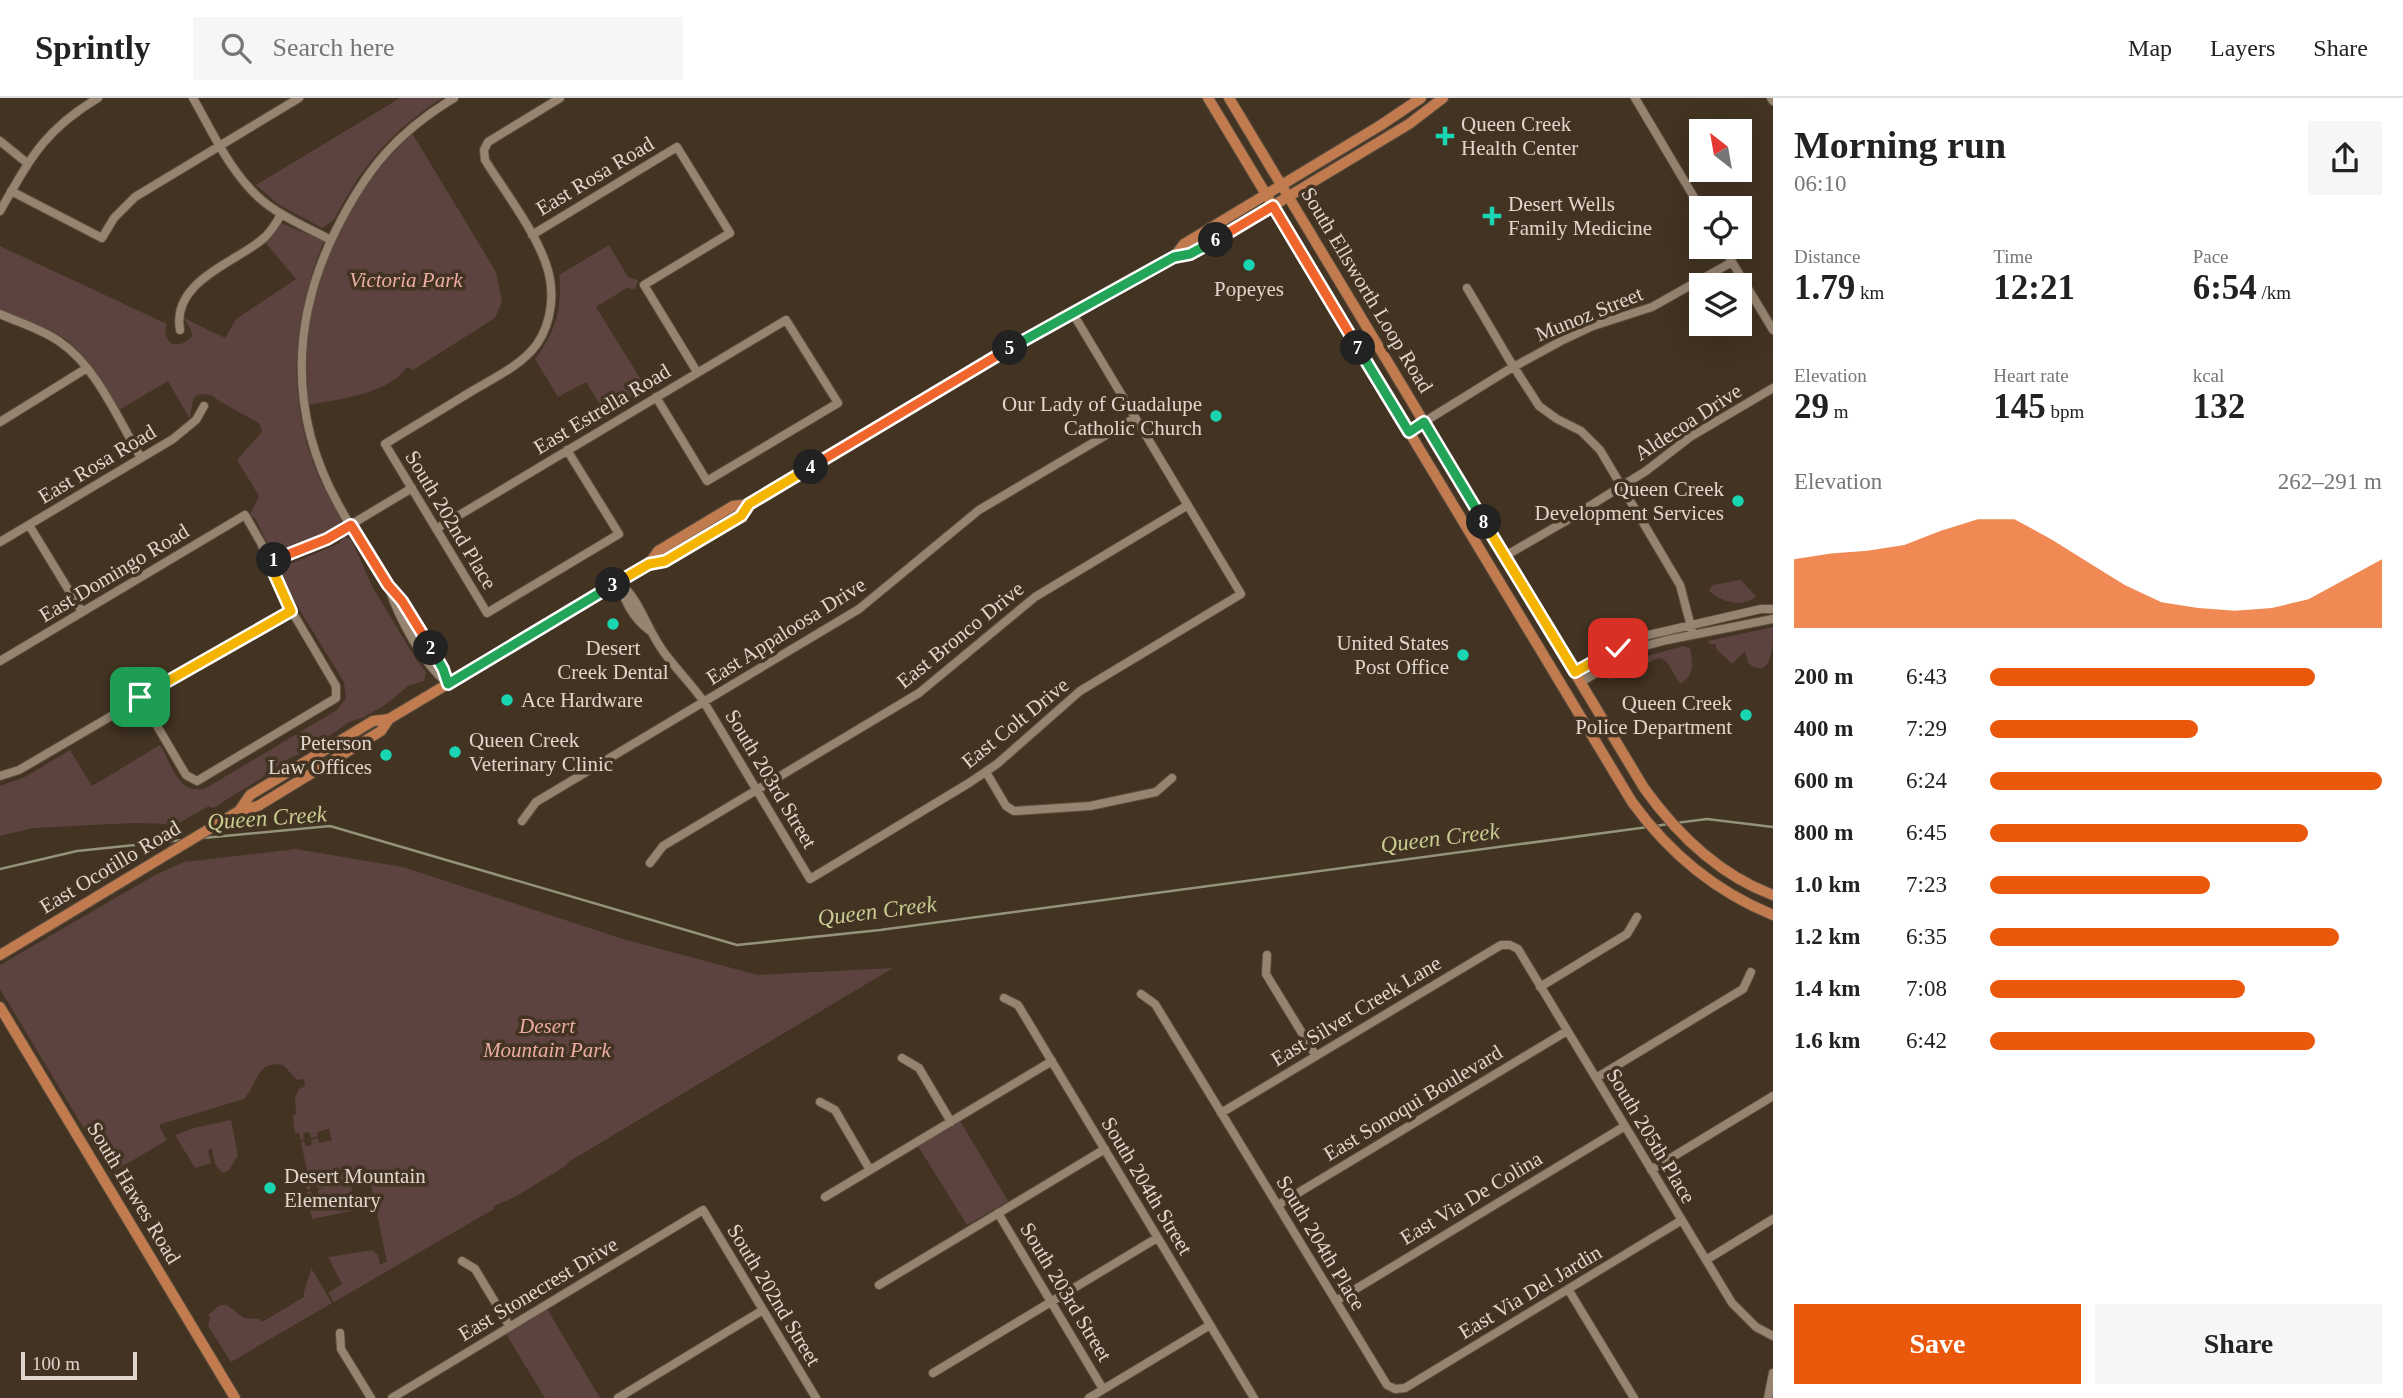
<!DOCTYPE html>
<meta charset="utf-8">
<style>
:root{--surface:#fff;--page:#f6f6f6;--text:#222;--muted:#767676;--line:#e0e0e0;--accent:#ea580c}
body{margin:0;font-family:Georgia,serif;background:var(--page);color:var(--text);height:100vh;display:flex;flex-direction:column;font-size:26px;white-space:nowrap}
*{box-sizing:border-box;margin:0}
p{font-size:23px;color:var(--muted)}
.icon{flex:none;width:38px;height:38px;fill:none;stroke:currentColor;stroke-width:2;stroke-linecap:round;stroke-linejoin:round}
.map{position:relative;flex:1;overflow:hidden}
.details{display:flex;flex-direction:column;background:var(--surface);width:630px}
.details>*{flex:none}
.needle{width:46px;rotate:329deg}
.controls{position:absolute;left:1689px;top:21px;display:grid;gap:14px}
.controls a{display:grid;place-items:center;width:63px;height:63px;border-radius:0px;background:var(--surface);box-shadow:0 7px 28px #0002;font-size:35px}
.scale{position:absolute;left:21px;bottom:18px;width:116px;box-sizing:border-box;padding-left:7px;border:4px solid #e0d6cc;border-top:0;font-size:19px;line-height:24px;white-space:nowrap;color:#e0d6cc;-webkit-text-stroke:5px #423322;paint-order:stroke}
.pin{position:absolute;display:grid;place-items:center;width:60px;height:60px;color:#fff;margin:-30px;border-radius:14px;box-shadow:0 4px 10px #0006}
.km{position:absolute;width:35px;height:35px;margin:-18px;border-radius:50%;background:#222;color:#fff;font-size:19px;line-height:35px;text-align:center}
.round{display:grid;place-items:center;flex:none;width:74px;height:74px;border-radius:0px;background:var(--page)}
.overview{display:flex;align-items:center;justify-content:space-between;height:119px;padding:0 21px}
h1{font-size:38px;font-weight:700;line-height:52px}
.figures{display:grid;grid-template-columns:repeat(3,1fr);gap:10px;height:119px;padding:7px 21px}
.figures div{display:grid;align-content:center}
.figures b{font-size:35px;font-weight:700}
.figures small{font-size:19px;font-weight:400}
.figures p{font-size:19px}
.chart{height:196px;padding:14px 21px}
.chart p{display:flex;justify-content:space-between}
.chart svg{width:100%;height:126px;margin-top:7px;fill:var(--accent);opacity:.7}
.primary-button{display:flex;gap:14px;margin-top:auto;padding:14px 21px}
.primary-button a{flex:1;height:80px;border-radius:0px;background:var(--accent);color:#fff;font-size:28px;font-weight:700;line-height:80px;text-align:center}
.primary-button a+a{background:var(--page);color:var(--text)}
ul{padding:0 21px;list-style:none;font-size:23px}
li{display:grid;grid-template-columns:112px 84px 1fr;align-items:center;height:52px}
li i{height:18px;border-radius:9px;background:var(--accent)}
header{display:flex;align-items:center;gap:42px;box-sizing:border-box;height:98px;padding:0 35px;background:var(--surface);border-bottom:2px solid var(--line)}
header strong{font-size:33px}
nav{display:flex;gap:38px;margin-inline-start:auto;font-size:24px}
.search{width:490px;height:63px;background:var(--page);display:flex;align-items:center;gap:18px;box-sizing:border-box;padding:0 24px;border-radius:0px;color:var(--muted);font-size:26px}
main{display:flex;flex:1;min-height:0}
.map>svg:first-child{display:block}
.green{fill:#5c433f}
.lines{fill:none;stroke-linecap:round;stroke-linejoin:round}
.stream{stroke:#949379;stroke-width:2.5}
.minor-casing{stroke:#5c4f40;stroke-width:10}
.major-casing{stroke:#5c4f40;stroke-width:12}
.minor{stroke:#968471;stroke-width:8}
.major{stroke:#c17b4f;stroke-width:10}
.split-1-casing{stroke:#fff;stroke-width:14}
.split-2-casing{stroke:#fff;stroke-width:14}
.split-3-casing{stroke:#fff;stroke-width:14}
.split-4-casing{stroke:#fff;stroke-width:14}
.split-5-casing{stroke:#fff;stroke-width:14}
.split-6-casing{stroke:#fff;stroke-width:14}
.split-7-casing{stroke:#fff;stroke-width:14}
.split-8-casing{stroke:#fff;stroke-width:14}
.split-9-casing{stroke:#fff;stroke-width:14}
.split-1{stroke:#f5b400;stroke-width:9}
.split-2{stroke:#f0652b;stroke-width:9}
.split-3{stroke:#22a559;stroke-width:9}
.split-4{stroke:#f5b400;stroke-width:9}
.split-5{stroke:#f0652b;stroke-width:9}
.split-6{stroke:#22a559;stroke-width:9}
.split-7{stroke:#f0652b;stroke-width:9}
.split-8{stroke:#22a559;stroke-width:9}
.split-9{stroke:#f5b400;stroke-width:9}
.poi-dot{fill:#19d5b2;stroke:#423322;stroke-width:2.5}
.labels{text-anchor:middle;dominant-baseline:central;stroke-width:7;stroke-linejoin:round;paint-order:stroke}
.poi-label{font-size:21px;fill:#e0d6cc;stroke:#423322;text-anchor:start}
.street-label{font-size:21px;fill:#e0d6cc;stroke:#423322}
.park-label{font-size:21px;font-style:italic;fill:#ecaba3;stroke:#423322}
.water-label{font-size:23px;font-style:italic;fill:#c9cd92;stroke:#423322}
</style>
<header>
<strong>Sprintly</strong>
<div class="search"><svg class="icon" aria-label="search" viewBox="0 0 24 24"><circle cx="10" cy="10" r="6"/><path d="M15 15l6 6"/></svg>Search here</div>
<nav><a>Map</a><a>Layers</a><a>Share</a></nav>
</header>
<main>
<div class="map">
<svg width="1773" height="1300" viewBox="0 0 1773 1300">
<rect width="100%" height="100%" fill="#423322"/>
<path class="green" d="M400,0H442C391,33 361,69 334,122L322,130L278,106L256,87Z
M412,35L496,174L502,204L495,220L413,272L407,269C387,297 339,301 308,307C307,270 304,231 315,194C332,133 367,79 412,35Z
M281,125L324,143C285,237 285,334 342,421C337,436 289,454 272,456L255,420L250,417L259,398L237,362L262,334L260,326C251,320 217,303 213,298C189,291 193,305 190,321L168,283L119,312C103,286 87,255 61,238C42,226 20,221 0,211V148L167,226C164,235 165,239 172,246C181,247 186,245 192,238L191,232L184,220L225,240L236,221L296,181L266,145Z
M609,147L628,179L638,182L635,191L627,190L596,209L648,293L607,318L586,284L558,299L535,261C555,235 563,210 559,177Z
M344,439L351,441L373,490L416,561L426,574L424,583L408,588L385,607L362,620L349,624L312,650L282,664L270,675L213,710L209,708L177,726L133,725L33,730L0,738V688L25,679L70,652L92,688L160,647C172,666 178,698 206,690L337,612L346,600L344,584L296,506L280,473L283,466H290L338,446Z
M1741,482L1756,498C1743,511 1722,504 1709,493L1712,487Z
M1773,529C1773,545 1773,585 1748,565L1745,553L1732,566L1717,552L1715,546H1709L1708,543Z
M1683,548L1690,550C1693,566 1695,577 1680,586L1667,564L1661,560L1655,561L1625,578L1620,576L1610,582L1608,579L1644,559Z
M296,751L403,769L623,841L758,877L893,870L570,1063L564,1069L515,1099L494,1108V1111L334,1204L328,1195L342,1186L328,1159L372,1152L378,1157L380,1166L387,1164L369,1077L350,1082L354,1104L347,1103L345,1107L348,1110L355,1106L356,1112L312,1121L307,1094L311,1093L312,1098L318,1097V1092L323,1090H317L316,1085L310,1086V1091L307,1092L304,1078L308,1077L301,1044L304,1043L306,1048L312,1047L311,1042L318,1040L319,1045L332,1042L329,1031L317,1034V1039L311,1040L310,1035L306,1034L303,1036L304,1041L301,1042L299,1035H295L293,1018L296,1016L295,1000L299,991L305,988L304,981L297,982L283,967C256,962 258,986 244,1001L161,1026L159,1028L167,1042L115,1073L95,1049L0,891V867L155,777L184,764Z
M231,1022L238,1058L229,1072L223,1075C214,1068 213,1060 212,1050L208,1052L211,1065L195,1070L175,1037L194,1030Z
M960,1023L1008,1103L967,1127L918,1048Z
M311,1170L332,1205L231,1264L208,1228L210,1220L208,1217L220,1207H227L244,1220L259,1221L262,1224L304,1199C303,1189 310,1181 311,1170Z
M547,1211L600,1300H545L506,1236Z"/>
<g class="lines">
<path class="stream" d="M1676,725L1707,721L1773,729
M1655,728L1669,726
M203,740L330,728L737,847L880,832L1648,729
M0,771L77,753L183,742"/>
<g class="minor-casing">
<path id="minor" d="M193,0C213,35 232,78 264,104C284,120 308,130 331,142
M560,0L488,44L484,52L485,62C505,94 536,134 547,169C555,194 552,224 537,246C522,267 494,280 472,293C443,311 414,328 385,346L487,515L619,436L567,352
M1635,0L1701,111
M1771,0L1773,3
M0,43L27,65
M11,93L102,140L114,120L135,99L299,0
M0,113C30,61 44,32 98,0
M532,137L677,49L730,135L644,187L697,274
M1723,149L1773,232
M1467,190L1510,263L1539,308L1557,321L1581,333L1600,352L1680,487L1693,536
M0,216C20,225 42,231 60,244C96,268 119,323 141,360
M180,232C171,182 238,164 265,139C272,132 277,124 281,116
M0,324L87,270
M1424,324L1508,272L1561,243L1593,228L1652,209L1732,164
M29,427L82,514
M436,431L786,222L838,305L707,383L656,299
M0,444L173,341L196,322L204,308
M1505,458L1564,424L1646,373L1690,339L1773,290
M269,464L327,441L412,390
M618,483C643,505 646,532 666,557C678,573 692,587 704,604L810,781L969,685L997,666L1080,593L1241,496L1072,214
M619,486C626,505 633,520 649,532
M389,490C399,521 423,565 447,585
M0,563L245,417L261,445L284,500L336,588V600L197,683L186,677L140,599
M1575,574L1614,551L1644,538L1761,511H1773
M1581,584L1641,549L1667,542L1773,521
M448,586C439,558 420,527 402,503C398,498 392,493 388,487C369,462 353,433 338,406C289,317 291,222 336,132C366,72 396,35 454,0
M986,674L1006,708L1014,713L1090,708L1156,694L1172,680
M0,678L19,672L291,513
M522,723L536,704L859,511L979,412L1135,320
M650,765L663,748L919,595L1035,499L1188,407
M1267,857L1266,876L1316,958
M1540,889L1627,836L1637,819
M1141,896L1155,906L1387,1287L1395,1291L1405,1290L1682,1122
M1004,900L1018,907L1254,1300
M902,960L919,970L951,1024
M1596,980L1743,891L1751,874
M820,1004L835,1012L870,1072
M1221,1015L1501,847H1510L1518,851L1732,1205L1756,1229L1773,1238
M1651,1072L1773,998
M825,1099L1052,963
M1278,1107L1567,933
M998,1115L1103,1291
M1706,1162L1773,1121
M462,1163L475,1171L510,1229
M879,1187L1105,1051
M1568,1191L1634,1300
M1336,1203L1625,1028
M340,1235L341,1251L371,1300
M933,1275L1157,1140
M392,1300L703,1112L816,1300
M618,1300L763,1212
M1089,1300L1210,1227
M1768,1300L1773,1275"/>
</g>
<g class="major-casing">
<path id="major" d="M1208,0L1632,704C1669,755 1714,793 1773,817
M1229,0L1644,690C1677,736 1719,777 1773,797
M1174,159L1184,146L1381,27L1421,0
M649,466L658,453L733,408L749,406L1063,219L1174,159L1190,156L1216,142L1409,26L1443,0
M239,713L250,697L373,623L389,621L649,466L665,463L741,418L749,406
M0,857L239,713L258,708L381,633L389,621
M0,909L235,1300"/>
</g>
<use href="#minor" class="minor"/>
<use href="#major" class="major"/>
</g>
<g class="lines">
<g class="split-1-casing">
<path id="split-1" d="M140,599L291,513L269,464L274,462"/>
</g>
<g class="split-2-casing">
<path id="split-2" d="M274,462L327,441L351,427L388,487L402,503L431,550"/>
</g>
<g class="split-3-casing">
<path id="split-3" d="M431,550L443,571L448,586L613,487"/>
</g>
<g class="split-4-casing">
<path id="split-4" d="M613,487L649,466L665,463L741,418L749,406L811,369"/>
</g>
<g class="split-5-casing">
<path id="split-5" d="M811,369L1010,250"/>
</g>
<g class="split-6-casing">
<path id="split-6" d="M1010,250L1174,159L1190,156L1216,142"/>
</g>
<g class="split-7-casing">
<path id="split-7" d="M1216,142L1273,108L1358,250"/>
</g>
<g class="split-8-casing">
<path id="split-8" d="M1358,250L1409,334L1424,324L1484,424"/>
</g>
<g class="split-9-casing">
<path id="split-9" d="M1484,424L1575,574L1618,550"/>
</g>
<use href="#split-1" class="split-1"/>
<use href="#split-2" class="split-2"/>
<use href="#split-3" class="split-3"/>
<use href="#split-4" class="split-4"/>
<use href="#split-5" class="split-5"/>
<use href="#split-6" class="split-6"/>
<use href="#split-7" class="split-7"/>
<use href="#split-8" class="split-8"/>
<use href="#split-9" class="split-9"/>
</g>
<g class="poi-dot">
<path d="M1441.5 27.5h7v7h7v7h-7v7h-7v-7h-7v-7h7z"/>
<path d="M1488.5 107.5h7v7h7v7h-7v7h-7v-7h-7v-7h7z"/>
<circle cx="1249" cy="167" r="7"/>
<circle cx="1216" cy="318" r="7"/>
<circle cx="1738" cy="403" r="7"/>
<circle cx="613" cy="526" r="7"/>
<circle cx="1463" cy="557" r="7"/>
<circle cx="507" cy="602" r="7"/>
<circle cx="1746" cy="617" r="7"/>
<circle cx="455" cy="654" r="7"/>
<circle cx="386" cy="657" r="7"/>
<circle cx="270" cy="1090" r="7"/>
</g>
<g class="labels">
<g class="poi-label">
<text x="1461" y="26">Queen Creek<tspan x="1461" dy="24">Health Center</tspan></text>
<text x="1508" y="106">Desert Wells<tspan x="1508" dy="24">Family Medicine</tspan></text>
<text x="1249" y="191" text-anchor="middle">Popeyes</text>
<text x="1202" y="306" text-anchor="end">Our Lady of Guadalupe<tspan x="1202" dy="24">Catholic Church</tspan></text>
<text x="1724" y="391" text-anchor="end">Queen Creek<tspan x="1724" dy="24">Development Services</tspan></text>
<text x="1449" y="545" text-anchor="end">United States<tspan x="1449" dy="24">Post Office</tspan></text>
<text x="613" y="550" text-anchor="middle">Desert<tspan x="613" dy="24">Creek Dental</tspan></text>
<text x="521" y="602">Ace Hardware</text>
<text x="1732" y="605" text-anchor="end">Queen Creek<tspan x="1732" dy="24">Police Department</tspan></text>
<text x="469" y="642">Queen Creek<tspan x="469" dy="24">Veterinary Clinic</tspan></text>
<text x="372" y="645" text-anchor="end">Peterson<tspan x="372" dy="24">Law Offices</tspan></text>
<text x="284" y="1078">Desert Mountain<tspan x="284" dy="24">Elementary</tspan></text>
</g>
<g class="street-label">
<text transform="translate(595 78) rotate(-31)">East Rosa Road</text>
<text transform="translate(1367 192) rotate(59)">South Ellsworth Loop Road</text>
<text transform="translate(1589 216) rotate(-22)">Munoz Street</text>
<text transform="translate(602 311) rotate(-31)">East Estrella Road</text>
<text transform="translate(1688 324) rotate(-33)">Aldecoa Drive</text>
<text transform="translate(97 366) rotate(-31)">East Rosa Road</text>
<text transform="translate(451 422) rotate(59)">South 202nd Place</text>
<text transform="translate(114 475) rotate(-31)">East Domingo Road</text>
<text transform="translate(786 533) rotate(-32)">East Appaloosa Drive</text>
<text transform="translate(960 537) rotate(-39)">East Bronco Drive</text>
<text transform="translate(1015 625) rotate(-39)">East Colt Drive</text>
<text transform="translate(771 681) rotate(59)">South 203rd Street</text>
<text transform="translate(110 769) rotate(-31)">East Ocotillo Road</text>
<text transform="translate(1356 913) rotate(-31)">East Silver Creek Lane</text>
<text transform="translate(1413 1005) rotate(-31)">East Sonoqui Boulevard</text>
<text transform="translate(1651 1038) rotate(59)">South 205th Place</text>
<text transform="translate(1147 1088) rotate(59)">South 204th Street</text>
<text transform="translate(134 1095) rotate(59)">South Hawes Road</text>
<text transform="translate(1471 1100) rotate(-31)">East Via De Colina</text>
<text transform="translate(1321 1145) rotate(59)">South 204th Place</text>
<text transform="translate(538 1191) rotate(-31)">East Stonecrest Drive</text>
<text transform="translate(1066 1194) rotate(59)">South 203rd Street</text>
<text transform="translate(1530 1194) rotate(-31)">East Via Del Jardin</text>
<text transform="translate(774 1197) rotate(59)">South 202nd Street</text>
</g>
<g class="park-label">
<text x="406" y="182">Victoria Park</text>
<text x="547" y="928">Desert<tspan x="547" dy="24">Mountain Park</tspan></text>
</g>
<g class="water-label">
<text transform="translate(267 720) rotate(-4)">Queen Creek</text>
<text transform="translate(1440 740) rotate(-7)">Queen Creek</text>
<text transform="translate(877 813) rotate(-7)">Queen Creek</text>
</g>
</g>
</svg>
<div class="controls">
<a><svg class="needle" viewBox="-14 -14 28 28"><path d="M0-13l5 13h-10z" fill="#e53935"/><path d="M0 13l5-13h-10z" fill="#767676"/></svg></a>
<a><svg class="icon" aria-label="locate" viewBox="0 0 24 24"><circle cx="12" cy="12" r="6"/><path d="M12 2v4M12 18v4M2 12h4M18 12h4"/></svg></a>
<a><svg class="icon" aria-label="layers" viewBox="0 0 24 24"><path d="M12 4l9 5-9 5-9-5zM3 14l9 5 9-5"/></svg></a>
</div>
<div class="scale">100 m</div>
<div class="pin" style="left:140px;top:599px;background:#1e9e55"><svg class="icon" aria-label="arrive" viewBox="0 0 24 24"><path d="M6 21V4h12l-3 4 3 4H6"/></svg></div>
<div class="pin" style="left:1618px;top:550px;background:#d93025"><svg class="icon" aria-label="check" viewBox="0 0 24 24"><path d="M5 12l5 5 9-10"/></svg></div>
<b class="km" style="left:274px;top:462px">1</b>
<b class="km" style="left:431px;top:550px">2</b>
<b class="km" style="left:613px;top:487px">3</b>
<b class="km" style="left:811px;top:369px">4</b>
<b class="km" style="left:1010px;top:250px">5</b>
<b class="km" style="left:1216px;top:142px">6</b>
<b class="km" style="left:1358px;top:250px">7</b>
<b class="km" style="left:1484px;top:424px">8</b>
</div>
<section class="details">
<div class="overview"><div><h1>Morning run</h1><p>06:10</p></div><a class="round"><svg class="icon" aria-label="share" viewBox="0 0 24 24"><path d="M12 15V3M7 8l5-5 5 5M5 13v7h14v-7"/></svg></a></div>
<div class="figures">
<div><p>Distance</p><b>1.79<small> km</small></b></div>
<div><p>Time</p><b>12:21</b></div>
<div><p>Pace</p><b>6:54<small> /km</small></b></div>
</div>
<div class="figures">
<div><p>Elevation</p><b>29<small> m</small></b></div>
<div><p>Heart rate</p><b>145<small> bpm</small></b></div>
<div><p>kcal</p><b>132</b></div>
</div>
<div class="chart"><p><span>Elevation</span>262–291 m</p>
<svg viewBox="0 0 160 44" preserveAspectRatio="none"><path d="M0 44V20L10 18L20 17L30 15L40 10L50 6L60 6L70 13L80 21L90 29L100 35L110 37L120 38L130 37L140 34L150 27L160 20V44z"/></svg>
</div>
<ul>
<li><b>200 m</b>6:43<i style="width:83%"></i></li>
<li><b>400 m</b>7:29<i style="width:53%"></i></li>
<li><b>600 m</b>6:24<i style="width:100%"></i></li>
<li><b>800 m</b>6:45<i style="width:81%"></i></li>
<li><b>1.0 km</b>7:23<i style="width:56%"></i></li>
<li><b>1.2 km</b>6:35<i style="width:89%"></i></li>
<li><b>1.4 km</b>7:08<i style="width:65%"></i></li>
<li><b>1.6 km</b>6:42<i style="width:83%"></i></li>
</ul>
<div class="primary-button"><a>Save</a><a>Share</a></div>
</section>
</main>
